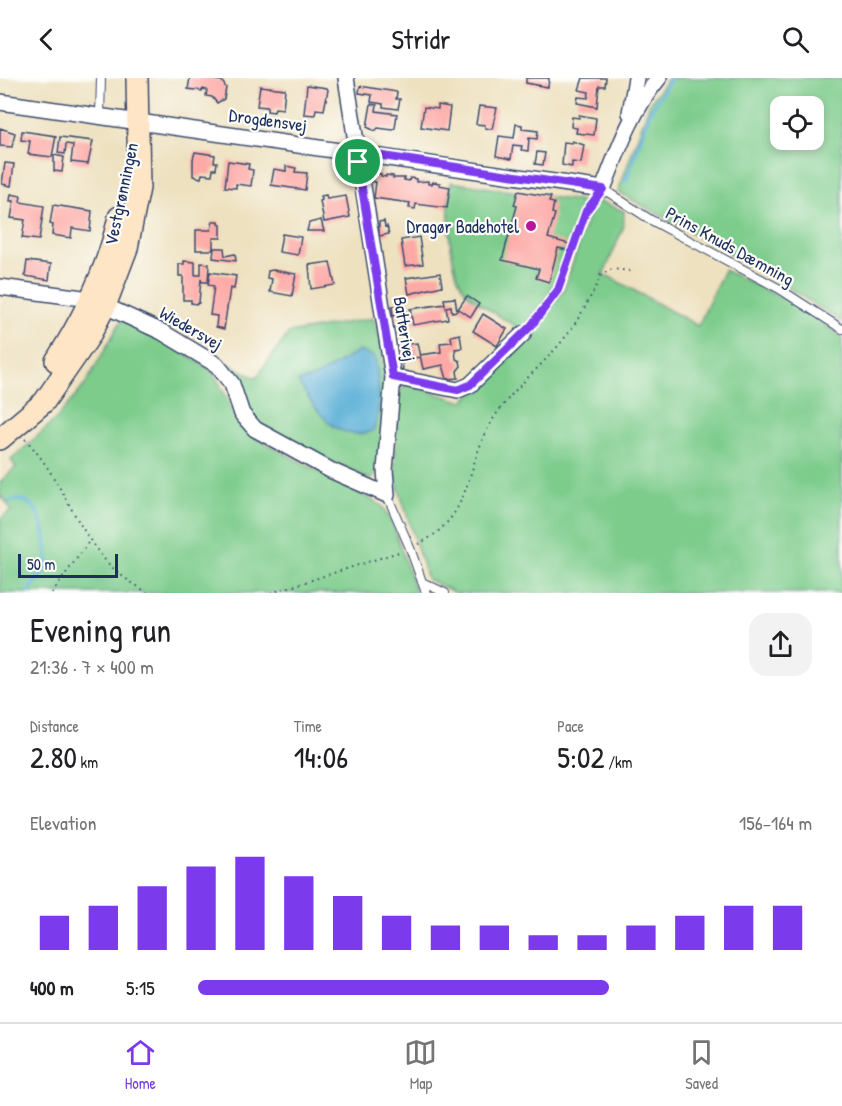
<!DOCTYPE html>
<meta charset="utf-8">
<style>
:root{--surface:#fff;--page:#f2f2f2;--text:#202124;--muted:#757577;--line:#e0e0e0;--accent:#7c3aed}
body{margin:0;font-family:"Patrick Hand",sans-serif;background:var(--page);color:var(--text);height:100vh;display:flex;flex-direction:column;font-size:22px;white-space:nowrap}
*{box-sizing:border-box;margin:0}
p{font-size:20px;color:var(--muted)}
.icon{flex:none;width:33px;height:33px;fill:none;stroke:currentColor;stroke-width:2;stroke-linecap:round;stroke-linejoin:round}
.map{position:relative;height:515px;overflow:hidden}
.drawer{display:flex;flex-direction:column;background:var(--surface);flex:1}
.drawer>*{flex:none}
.tools{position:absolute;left:770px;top:18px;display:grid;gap:12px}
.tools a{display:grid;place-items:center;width:54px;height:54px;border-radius:12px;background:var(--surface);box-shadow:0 3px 9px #0003;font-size:30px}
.scale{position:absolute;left:18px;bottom:15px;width:100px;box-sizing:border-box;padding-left:6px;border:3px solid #1b2f5e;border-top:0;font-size:16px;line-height:21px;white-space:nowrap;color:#1b2f5e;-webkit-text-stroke:4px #fdfcf7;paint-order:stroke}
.pin{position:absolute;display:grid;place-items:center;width:51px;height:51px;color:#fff;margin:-26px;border:3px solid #fff;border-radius:50%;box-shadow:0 2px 6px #0007}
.round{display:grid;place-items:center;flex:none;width:63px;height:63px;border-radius:18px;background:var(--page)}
.summary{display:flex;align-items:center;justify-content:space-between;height:102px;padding:0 30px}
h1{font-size:33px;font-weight:600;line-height:45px}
.figures{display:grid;grid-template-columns:repeat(3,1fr);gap:9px;height:102px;padding:6px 30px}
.figures div{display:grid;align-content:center}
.figures b{font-size:30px;font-weight:600}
.figures small{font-size:16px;font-weight:400}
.figures p{font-size:16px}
.chart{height:168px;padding:12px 30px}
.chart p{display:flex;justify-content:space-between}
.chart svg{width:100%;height:108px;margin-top:6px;stroke:var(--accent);stroke-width:6}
ul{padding:0 30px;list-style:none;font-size:20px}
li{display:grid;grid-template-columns:96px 72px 1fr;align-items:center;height:45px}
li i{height:15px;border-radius:8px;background:var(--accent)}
header{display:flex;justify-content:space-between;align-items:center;height:78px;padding:0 30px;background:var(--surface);font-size:27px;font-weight:600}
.menu{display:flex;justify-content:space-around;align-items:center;height:84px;border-top:2px solid var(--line);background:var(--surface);font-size:16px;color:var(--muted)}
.menu a{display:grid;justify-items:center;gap:3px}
.menu .selected{color:var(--accent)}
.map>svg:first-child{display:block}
.green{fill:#7dcc8c;stroke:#4c7e75;stroke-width:1.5;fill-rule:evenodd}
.water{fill:#5cb0d8;stroke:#3c709b;stroke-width:1.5}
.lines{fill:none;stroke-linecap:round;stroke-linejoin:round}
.stream{stroke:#5cb0d8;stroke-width:4}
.building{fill:#fda9a6}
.lane-casing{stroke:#3b4a6d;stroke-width:10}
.street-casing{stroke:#3b4a6d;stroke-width:18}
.secondary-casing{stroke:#3b4a6d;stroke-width:24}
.path{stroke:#3b4a6d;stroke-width:2;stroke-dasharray:1.5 4.5;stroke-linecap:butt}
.lane{stroke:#fff;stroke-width:8}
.street{stroke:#fff;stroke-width:15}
.secondary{stroke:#fde5c5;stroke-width:21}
.route-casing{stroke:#fff;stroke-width:12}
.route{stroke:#7c3aed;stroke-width:8}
.poi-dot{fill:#b5179e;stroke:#fdfcf7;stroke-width:2}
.labels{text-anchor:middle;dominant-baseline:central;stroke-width:4.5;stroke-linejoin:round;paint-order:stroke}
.street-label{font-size:18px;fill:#1b2f5e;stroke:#fdfcf7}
.poi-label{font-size:18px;fill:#1b2f5e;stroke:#fdfcf7;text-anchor:end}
</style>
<header><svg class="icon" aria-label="back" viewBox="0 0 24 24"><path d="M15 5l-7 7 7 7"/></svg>Stridr<svg class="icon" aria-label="search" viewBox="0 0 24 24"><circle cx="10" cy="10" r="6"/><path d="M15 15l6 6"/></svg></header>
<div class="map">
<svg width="842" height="515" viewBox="0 0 842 515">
<rect width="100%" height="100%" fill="#fdfcf7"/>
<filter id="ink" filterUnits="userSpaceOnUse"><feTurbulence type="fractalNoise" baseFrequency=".0167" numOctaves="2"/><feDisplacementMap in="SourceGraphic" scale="12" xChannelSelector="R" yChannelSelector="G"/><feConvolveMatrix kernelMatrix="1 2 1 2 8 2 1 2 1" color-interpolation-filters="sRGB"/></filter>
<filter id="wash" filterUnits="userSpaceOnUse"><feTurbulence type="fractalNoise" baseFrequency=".008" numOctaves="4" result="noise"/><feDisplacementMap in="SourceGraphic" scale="24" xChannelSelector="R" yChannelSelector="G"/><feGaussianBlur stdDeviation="1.35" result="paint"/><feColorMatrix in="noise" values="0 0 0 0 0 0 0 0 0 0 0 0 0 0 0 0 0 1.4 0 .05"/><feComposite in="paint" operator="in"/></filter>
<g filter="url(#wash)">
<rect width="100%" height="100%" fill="#eee1c0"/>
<path class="green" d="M668,0H842V244L768,197L618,114L650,24ZM780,28H813V62H780Z
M451,104L584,124L548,222L520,251C503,240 484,230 469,217C448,199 446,129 451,104Z
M598,123L624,133L623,150L603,198H608L698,248L724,192L797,227L842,259V515H456L427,501L396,402L395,387L398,316L406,306L463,324L529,257L563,214L589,136Z
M373,240L380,260L386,304L379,392L371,402L259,349C246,333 247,314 237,298C235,294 231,290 228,286L256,300L289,255Z
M122,241L171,266L211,292L218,303L241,349L250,357L369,420L382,428L392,444L416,515H0V441L11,432L3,419L0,421V404L16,389L11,382L54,343L85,307Z"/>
<path class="water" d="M359,273L375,279C379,304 382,329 373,353C335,366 316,331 298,304L315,299Z"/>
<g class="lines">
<path class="stream" d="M626,103L650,33L671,0
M9,424C43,411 47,466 48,487L28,515"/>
</g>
<g id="blocks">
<path class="building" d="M190,0H216V2L222,3L226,10L224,21L217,25L212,19L206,18L207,12L203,11L202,13L188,11Z
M526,0H549L548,9L526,5Z
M583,0H606L605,8H599L597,29L577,25L578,19L588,20L589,14L579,12Z
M307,7L327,10L328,12L324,32L316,31L315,37L304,36Z
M260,8L285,11L283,31L275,30L274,34L267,33V29L257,28Z
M360,8L397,14L396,21H400L398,31L383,29V26L371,24L372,17L359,15Z
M371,26L377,27L376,33L397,36L395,50L393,52L378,50L375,53L367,49Z
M438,27L450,29L447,53L421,49L424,29L438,31Z
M479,28L497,30L492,51L485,50V47L476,46Z
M579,37L596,40L594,57L576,55L577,50L571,49L572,39L579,40Z
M516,46L522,47V51L538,53L537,61L529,60L528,73L521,72L522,68L513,67L511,81L496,78L499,58L514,60Z
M0,50L15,55L12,69L0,68Z
M22,53L56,58L52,79L28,76L30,63L21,62Z
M60,59L93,63L88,86L71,84L73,67L66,66L65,76L58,75Z
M572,63L584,67L581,85L572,84V89L562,87L564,64L572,65Z
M195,74L215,77L214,84H217L216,91H213L212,97L202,96L201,100L193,98V81Z
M537,74L545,75L543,87L535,86Z
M54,77L64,79L62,94L54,93Z
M228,83L249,86L248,91L253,92L251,108L236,106V110L225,109Z
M5,85L14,86L11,108L2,106Z
M286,88L296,90L295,94L307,95L305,112L271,107L274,91L286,93Z
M374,95L381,96V98L386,99V97L393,98V100H405L404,102L409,103L410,100L416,101V104L428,103V106H432L433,104L440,105L439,107L450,109L447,130L416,126L415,131L409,130L410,125L374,120L376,104H373Z
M518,113L551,119L549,124L554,125L552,135L555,136L548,160L569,166L567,172L558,170L549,204L536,200L539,191L502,182L517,128L514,127Z
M11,116L21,118L20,124L44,128L39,162L22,160L25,142L11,140L14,123H10Z
M326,117L327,121L346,118L350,139L324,144L320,123L322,122L321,118Z
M53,127L92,133L90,153L72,150L71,160L52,157L53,147L50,146Z
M321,142L324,153H307L309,145Z
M213,143H219V146L221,147V160H213V172H196V152H211Z
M384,143L385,149L387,148L389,156L379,158V144Z
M282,156L301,159L298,177L279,174Z
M419,159L423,186L405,188L401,162Z
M214,170H224L225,178L235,176L236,183L213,180Z
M27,183L51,186L49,202L25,198Z
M184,183L195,184V197H201V185L209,186L208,204H202L201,201L199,225L197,226L191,225V222H183V198H179V186H184Z
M330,184L335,207L311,211L309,187Z
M273,192L296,196L292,218L270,214L272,201L267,200L268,193Z
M210,194L236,198L234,211L230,210L224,251L216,249L217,238L210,237L214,208L208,207Z
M440,195L442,208L409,216L406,200Z
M467,218L479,226L471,239L458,231Z
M455,220L457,233L452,234L451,228L446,229L448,241L413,247L410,231L445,226L444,221Z
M405,227L406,236L393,238L392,228Z
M483,236L507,251L497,268L473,253Z
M460,256L462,270L455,271L456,281L460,283L461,288L457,293L458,300L447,301L443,287L423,291L420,277L441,274L440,265L452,264L451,258Z
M417,265L420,279L404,282L402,284L403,291L400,292L399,282L404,281L402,267Z"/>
</g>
</g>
<g filter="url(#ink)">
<use href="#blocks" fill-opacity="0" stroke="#3b4a6d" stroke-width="1.5"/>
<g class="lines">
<g class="lane-casing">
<path id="lane" d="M100,38L101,0
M603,111L651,142L778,210L842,251
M387,417L410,470L426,515
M422,504L445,515"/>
</g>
<g class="street-casing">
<path id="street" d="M0,24L603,111C618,72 632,32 659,0
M630,35L636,0
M0,209L90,221L162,254L217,287L232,306L242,336L255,351L330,392L387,417L385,392L393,299L346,0
M393,299L458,312L470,307L523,256"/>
</g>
<g class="secondary-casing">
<path id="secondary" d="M56,283C84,239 108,190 119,139
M0,361L44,324L89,259L105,228L127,170L139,110L137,0"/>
</g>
<path class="path" d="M532,247L558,212L587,133L592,124
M25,361C59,396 75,449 107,484C118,497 134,506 148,515
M418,466C470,441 465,396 487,352C504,318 534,296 558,268C576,247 590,222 601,197L612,191L630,193
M52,515L90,462
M271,515L402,473"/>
<use href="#lane" class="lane"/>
<use href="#street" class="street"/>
<use href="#secondary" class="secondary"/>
</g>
</g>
<g class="lines" filter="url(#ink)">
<g class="route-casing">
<path id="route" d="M356,74L603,111L586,133L558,212L531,248L470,307L458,312L393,299Z"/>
</g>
<use href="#route" class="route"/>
</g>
<circle class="poi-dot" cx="531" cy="148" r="6"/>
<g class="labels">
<g class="street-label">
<text transform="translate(268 42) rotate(8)">Drogdensvej</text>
<text transform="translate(121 116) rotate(-78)">Vestgrønningen</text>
<text transform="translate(730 168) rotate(29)">Prins Knuds Dæmning</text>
<text transform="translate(191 250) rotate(30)">Wiedersvej</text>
<text transform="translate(405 251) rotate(81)">Batterivej</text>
</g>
<g class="poi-label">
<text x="519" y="148">Dragør Badehotel</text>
</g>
</g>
</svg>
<div class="tools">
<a><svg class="icon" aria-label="locate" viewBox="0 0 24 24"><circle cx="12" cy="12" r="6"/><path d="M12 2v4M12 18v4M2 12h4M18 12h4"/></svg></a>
</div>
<div class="scale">50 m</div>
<div class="pin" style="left:358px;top:84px;background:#1e9e55"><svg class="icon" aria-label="arrive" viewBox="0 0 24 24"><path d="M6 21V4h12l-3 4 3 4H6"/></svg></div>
</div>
<section class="drawer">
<div class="summary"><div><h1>Evening run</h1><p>21:36 · 7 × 400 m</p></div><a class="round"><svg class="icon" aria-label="share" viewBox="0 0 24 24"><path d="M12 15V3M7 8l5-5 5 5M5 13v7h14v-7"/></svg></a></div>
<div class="figures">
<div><p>Distance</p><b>2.80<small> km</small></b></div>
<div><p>Time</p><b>14:06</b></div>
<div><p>Pace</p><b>5:02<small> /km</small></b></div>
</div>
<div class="chart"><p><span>Elevation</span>156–164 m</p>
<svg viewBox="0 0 160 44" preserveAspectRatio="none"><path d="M5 44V30M15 44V26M25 44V18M35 44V10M45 44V6M55 44V14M65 44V22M75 44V30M85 44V34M95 44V34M105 44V38M115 44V38M125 44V34M135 44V30M145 44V26M155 44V26"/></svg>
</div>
<ul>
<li><b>400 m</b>5:15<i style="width:67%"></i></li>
</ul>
</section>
<nav class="menu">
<a class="selected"><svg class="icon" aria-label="home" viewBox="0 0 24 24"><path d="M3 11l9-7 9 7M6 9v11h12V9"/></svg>Home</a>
<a><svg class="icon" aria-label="map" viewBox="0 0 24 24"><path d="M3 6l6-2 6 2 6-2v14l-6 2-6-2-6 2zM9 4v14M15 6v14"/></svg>Map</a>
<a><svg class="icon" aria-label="saved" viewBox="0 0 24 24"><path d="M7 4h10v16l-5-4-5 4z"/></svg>Saved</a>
</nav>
